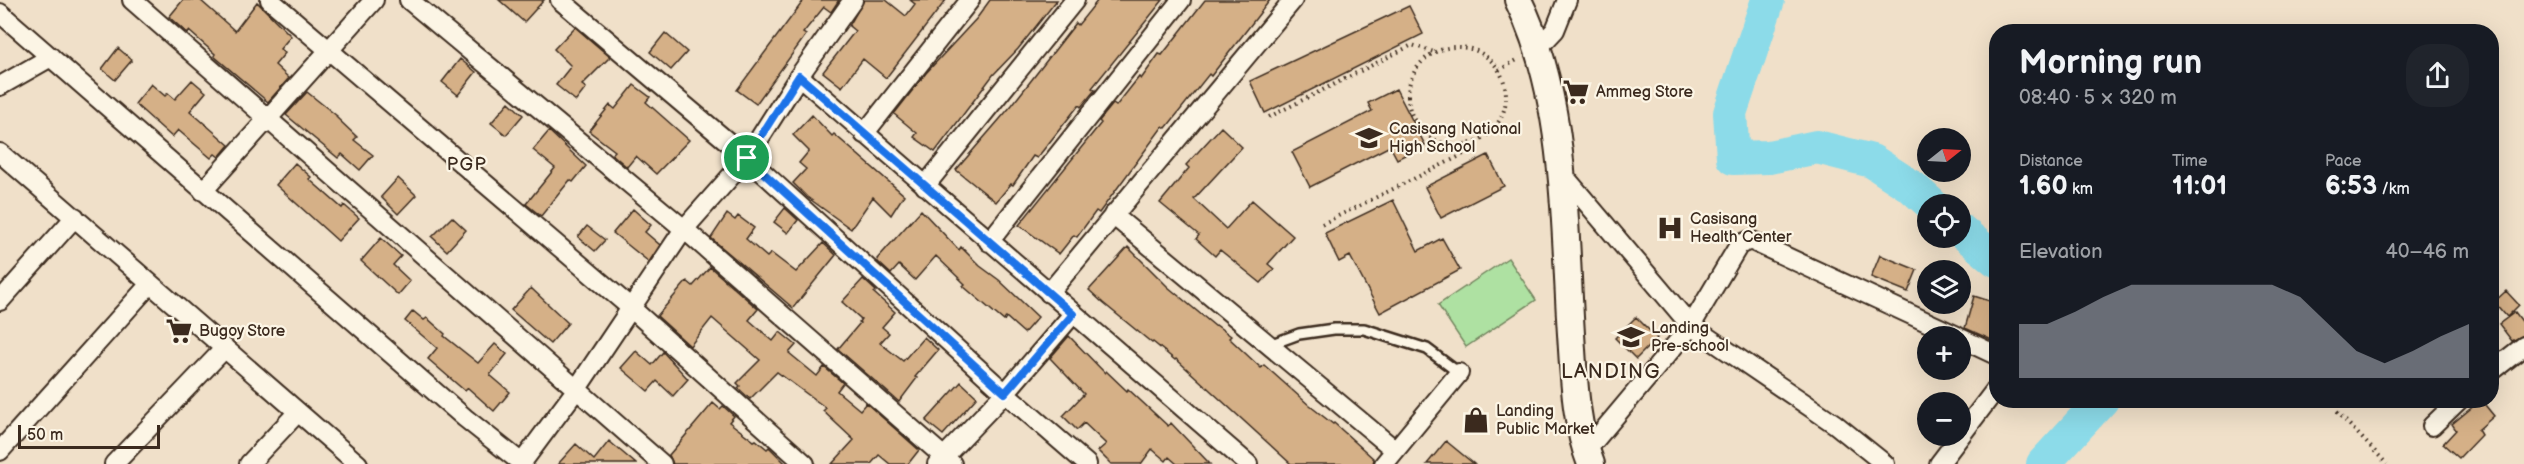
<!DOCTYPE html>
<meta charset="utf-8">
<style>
:root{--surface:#171b24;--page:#20242c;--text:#f1f3f6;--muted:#9ea1a6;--accent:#8c9099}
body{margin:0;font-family:"Balsamiq Sans",sans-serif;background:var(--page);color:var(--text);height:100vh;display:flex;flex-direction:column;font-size:22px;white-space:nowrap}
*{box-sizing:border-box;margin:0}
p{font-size:20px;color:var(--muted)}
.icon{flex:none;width:33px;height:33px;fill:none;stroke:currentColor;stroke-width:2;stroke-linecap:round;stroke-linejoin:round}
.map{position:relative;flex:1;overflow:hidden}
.drawer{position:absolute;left:1989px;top:24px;width:510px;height:384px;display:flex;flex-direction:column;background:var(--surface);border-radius:24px;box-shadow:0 6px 24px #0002}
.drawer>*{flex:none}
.needle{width:39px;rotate:72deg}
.tools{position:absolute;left:1917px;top:128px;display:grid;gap:12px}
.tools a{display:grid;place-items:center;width:54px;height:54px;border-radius:50%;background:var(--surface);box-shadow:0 6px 24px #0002;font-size:30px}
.scale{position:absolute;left:18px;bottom:15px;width:142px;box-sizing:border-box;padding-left:6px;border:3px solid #3b2a1e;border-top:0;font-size:16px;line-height:21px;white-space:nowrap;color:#3b2a1e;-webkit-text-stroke:4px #fcf5e5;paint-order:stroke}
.pin{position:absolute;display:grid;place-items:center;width:51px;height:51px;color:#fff;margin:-26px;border:3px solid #fff;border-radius:50%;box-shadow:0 2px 6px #0007}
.round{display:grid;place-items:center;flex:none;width:63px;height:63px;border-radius:24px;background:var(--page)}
.overview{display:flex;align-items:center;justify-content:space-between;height:102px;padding:0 30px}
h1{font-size:33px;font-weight:700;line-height:45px}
.metrics{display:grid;grid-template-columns:repeat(3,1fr);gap:9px;height:102px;padding:6px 30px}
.metrics div{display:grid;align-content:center}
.metrics b{font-size:26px;font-weight:700}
.metrics small{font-size:16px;font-weight:400}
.metrics p{font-size:16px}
.chart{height:168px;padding:12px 30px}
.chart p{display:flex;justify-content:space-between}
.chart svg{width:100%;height:108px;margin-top:6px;fill:var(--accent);opacity:.7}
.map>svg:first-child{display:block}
.green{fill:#aee1a2;stroke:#748660;stroke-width:1.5}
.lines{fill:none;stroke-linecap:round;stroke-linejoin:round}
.river{stroke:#8cdbe9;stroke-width:34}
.building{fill:#d5b087;stroke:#3b2a1e;stroke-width:1.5}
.service-casing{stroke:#3b2a1e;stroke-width:14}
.minor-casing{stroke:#3b2a1e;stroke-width:22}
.secondary-casing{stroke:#3b2a1e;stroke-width:30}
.path{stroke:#3b2a1e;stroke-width:4;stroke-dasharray:1.5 4.5;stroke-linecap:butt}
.service{stroke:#fcf5e5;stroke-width:9}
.minor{stroke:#fcf5e5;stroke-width:18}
.secondary{stroke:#fcf5e5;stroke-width:26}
.route-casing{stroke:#fff;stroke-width:12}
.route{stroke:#1a73e8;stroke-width:8}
.labels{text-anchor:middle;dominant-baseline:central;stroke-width:4.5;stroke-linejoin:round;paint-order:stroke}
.poi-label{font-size:16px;fill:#3b2a1e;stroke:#fcf5e5;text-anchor:start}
.neighbourhood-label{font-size:18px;letter-spacing:1.5px;fill:#3b2a1e;stroke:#fcf5e5}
.quarter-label{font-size:20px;letter-spacing:1.5px;fill:#3b2a1e;stroke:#fcf5e5}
</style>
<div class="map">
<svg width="2524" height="464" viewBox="0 0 2524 464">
<rect width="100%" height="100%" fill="#f0e0c9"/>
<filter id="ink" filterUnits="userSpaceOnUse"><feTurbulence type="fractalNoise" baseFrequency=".0167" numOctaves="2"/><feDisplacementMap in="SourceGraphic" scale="12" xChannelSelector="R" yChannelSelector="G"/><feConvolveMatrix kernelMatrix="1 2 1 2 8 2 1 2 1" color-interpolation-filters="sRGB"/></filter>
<g filter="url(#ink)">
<path class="green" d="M1508,258L1536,300L1466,347L1438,305Z"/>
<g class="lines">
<path class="river" d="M1768,0L1730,113L1733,158L1769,157L1817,147L1872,161L1912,187L1931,204
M1960,230L1996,260
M2043,464L2102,400"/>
</g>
<path class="building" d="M183,0H200L235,31L257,2L291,36L280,49L285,53L275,65L289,78L268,102L214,56L215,54L189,31L188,34L169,17Z
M499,0H544L524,22Z
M804,0H839L831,12L824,7L803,33L806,35L756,104L737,90Z
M864,0H886L906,16L915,4L910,0H946L886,78L863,59L842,87L823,72L855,31L849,26Z
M990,0H1057L1018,49L993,75L935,152L914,137L917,133L894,114L926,73L977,18Z
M1098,0H1163L1092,88L1095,90L1081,107L1079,105L1037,158L1033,156L1013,185L1011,184L996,202L956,170L1012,105L1076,23L1078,25Z
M1205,0H1270L1211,76L1209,74L1166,128L1163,126L1099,213L1096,211L1077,237L1074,235L1059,254L1019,225L1101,123L1099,121L1113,104L1116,106L1139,77L1141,79L1159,54L1162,55Z
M1409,6L1423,34L1265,113L1250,81Z
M575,27L610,57L582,85L586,88L576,101L556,85L571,66L554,49Z
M665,33L687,52L671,70L650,52Z
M118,48L132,60L115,80L102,69Z
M460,59L476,72L458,95L442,82Z
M192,80L206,92L190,111L229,145L219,157L215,154L211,158L178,130L172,137L135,104L151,84L165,96L168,93L175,99Z
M634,85L650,97L646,102L689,140L656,174L636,156L627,167L612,154L615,151L589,131L610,105L615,109Z
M1396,89L1425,145L1397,159L1390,146L1310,187L1292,152L1372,111L1368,103Z
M307,92L337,116L336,117L357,137L354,140L373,155L360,170L342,154L338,158L286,115Z
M509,102L523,115L506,135L491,123Z
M812,115L832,136L834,134L904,195L891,215L873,197L851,229L807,197L793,183L806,169L799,163L809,151L793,135Z
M1221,127L1242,147L1194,199L1226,229L1252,200L1293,236L1268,264L1274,269L1261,283L1220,250L1215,256L1196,239L1199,235L1160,203L1189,168L1186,165Z
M549,131L586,166L573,182L570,180L541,216L526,204L555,168L533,150Z
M1488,155L1504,186L1441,218L1425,187Z
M295,163L311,177L309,179L342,208L344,205L359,218L338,241L276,185Z
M398,178L416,195L398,214L381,197Z
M1393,200L1418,251L1442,238L1460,270L1380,313L1350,256L1339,262L1325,233Z
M785,208L798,220L788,233L774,222Z
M633,209L651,225L645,232L660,245L649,262L613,233Z
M921,210L959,250L961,247L980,266L999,280L1038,317L1024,333L1006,317L1004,321L963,286L965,284L936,256L915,280L899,265L891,274L878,262L877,259Z
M727,214L735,220L738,216L754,228L746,239L767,257L771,253L796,272L823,243L836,255L793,308L711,238Z
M452,217L466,230L447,251L432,237Z
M587,226L605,240L595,251L578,237Z
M381,238L401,256L393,265L410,281L398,295L361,261Z
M1128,247L1168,287L1215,326L1216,325L1231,336L1229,338L1261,368L1264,365L1310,406L1333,424L1334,423L1374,459L1373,464H1291L1176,359L1175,360L1153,342L1152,343L1103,303L1089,290Z
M1880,255L1917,270L1908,292L1871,277Z
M710,267L758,309L749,320L773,341L780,332L796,345L789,353L817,376L824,367L843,383L837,391L860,410L866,403L919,450L908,464H890L879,455L871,464H832L854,440L823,411L826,408L777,372L750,399L738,388L740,386L737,383L760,360L712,318L690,346L657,316L687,281L693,286Z
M863,279L876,291L874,293L895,312L882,327L889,333L880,343L903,361L924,337L938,350L915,377L917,378L899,402L838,349L860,323L859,322L861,319L842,302Z
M531,288L568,323L550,344L511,310Z
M2506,291L2519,305L2507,317L2494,302Z
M1974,296L1996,303V332L1994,341L1965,328Z
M413,311L424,320L427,318L445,334L444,336L478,363L495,344L507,354L490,375L510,392L494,411L468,388L465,391L428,359L437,348L405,321Z
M2515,312L2524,324V335L2512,341L2499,324Z
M1636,317L1657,338L1636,359L1615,338Z
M1069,336L1105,373L1106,371L1127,391L1128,389L1168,426L1171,423L1210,464H1177L1169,457L1166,461L1152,449L1141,464H1111L1098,451L1106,444L1084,423L1077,430L1063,416L1084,394L1050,358Z
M636,351L652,365L663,352L688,379L673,396L657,381L648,391L621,368Z
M961,382L977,397L943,435L926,421Z
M2481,400L2494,416L2478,430L2481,435L2459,458L2443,444L2456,430L2452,424Z
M713,403L720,409L723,406L734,416L729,422L754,441L756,440L767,449L769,447L786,464H673L669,455Z
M609,441L636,464H558L576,444L594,460Z
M1446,441L1474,464H1427Z"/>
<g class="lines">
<g class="service-casing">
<path id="service" d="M1269,345L1299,334L1334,329H1364L1427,349L1459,373"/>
</g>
<g class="minor-casing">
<path id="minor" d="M132,0L662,464
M270,0L631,308L805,464
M409,0L684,229L952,464
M560,0L747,158L1005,393L1087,464
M0,13L465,418L523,464
M1537,49L1555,30L1567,0
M799,76L1248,464
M0,86L51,57
M864,134L970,0
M0,153L358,464
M1560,171L1691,326L1835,424L1885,464
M925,186L1075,0
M203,191L374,0
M1113,215L1395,450
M989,242L1181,0
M1049,293L1293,0
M0,301L75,217
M1960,338L1996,355
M2492,371L2524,346
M2432,426L2459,400
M0,451L150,284
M1586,451L1691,326L1739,245L1750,240L1957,336
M114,464L225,348
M249,464L298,412
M521,464L576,390L684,229L747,158L799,76L853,0
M937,464L1005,393L1073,314
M1384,464L1459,373
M1939,464L1996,389"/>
</g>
<g class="secondary-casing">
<path id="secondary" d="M1518,0C1567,98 1564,226 1571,334C1574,378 1575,423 1591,464"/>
</g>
<path class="path" d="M1408 96a49 49 0 1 1 98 0a49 49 0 1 1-98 0Z
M1499,70L1519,59
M1269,117L1412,45L1434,52
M1322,224L1462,155L1472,143
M2337,412L2387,464"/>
<use href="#service" class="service"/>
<use href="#minor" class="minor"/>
<use href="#secondary" class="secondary"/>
</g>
</g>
<g class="lines" filter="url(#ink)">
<g class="route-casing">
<path id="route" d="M799,76L1073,314L1005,393L747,158Z"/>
</g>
<use href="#route" class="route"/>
</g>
<defs>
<g id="supermarket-bare" transform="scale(2.07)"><path d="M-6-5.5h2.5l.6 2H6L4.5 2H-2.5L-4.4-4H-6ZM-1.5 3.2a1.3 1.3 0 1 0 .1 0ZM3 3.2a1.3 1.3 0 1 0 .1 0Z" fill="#3b2a1e" stroke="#fcf5e5" stroke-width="2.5" paint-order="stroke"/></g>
<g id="school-bare" transform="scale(2.07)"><path d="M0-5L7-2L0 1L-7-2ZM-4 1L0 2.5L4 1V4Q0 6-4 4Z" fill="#3b2a1e" stroke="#fcf5e5" stroke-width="2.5" paint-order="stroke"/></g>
<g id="hospital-bare" transform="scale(2.07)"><path d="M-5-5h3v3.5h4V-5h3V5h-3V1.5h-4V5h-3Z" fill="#3b2a1e" stroke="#fcf5e5" stroke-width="2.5" paint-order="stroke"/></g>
<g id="shop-bare" transform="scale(2.07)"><path d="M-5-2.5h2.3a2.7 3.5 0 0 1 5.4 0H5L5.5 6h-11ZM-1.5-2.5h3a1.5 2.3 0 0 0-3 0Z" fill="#3b2a1e" stroke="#fcf5e5" stroke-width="2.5" paint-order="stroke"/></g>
</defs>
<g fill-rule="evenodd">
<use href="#supermarket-bare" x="1576" y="92"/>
<use href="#school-bare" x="1369" y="138"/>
<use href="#hospital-bare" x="1670" y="228"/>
<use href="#supermarket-bare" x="179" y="331"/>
<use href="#school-bare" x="1631" y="337"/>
<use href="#shop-bare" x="1476" y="420"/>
</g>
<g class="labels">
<g class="poi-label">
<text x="1596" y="92">Ammeg Store</text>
<text x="1389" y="129">Casisang National<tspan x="1389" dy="18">High School</tspan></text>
<text x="1690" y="219">Casisang<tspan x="1690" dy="18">Health Center</tspan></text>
<text x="1651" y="328">Landing<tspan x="1651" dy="18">Pre-school</tspan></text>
<text x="199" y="331">Bugoy Store</text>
<text x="1496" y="411">Landing<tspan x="1496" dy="18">Public Market</tspan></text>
</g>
<g class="neighbourhood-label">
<text x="467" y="164">PGP</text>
</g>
<g class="quarter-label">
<text x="1611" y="372">LANDING</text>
</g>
</g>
</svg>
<div class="tools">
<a><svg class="needle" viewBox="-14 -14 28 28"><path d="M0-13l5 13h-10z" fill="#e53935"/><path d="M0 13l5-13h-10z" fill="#9ea1a6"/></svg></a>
<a><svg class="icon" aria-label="locate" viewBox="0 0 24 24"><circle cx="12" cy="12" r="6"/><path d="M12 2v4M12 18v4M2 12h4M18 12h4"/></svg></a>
<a><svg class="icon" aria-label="layers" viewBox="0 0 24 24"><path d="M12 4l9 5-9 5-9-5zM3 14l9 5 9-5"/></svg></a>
<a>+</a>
<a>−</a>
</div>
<div class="scale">50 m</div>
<div class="pin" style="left:747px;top:158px;background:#1e9e55"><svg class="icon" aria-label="arrive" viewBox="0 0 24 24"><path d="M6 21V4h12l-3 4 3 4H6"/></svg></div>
<section class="drawer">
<div class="overview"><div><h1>Morning run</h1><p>08:40 · 5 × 320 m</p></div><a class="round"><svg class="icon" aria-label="share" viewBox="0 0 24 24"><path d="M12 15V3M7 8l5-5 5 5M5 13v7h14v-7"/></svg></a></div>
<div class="metrics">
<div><p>Distance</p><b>1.60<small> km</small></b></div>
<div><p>Time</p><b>11:01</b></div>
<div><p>Pace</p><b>6:53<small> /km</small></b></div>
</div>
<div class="chart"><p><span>Elevation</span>40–46 m</p>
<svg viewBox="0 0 160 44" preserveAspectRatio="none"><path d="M0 44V22L10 22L20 17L30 11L40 6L50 6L60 6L70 6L80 6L90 6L100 11L110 22L120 33L130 38L140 33L150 27L160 22V44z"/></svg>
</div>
</section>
</div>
